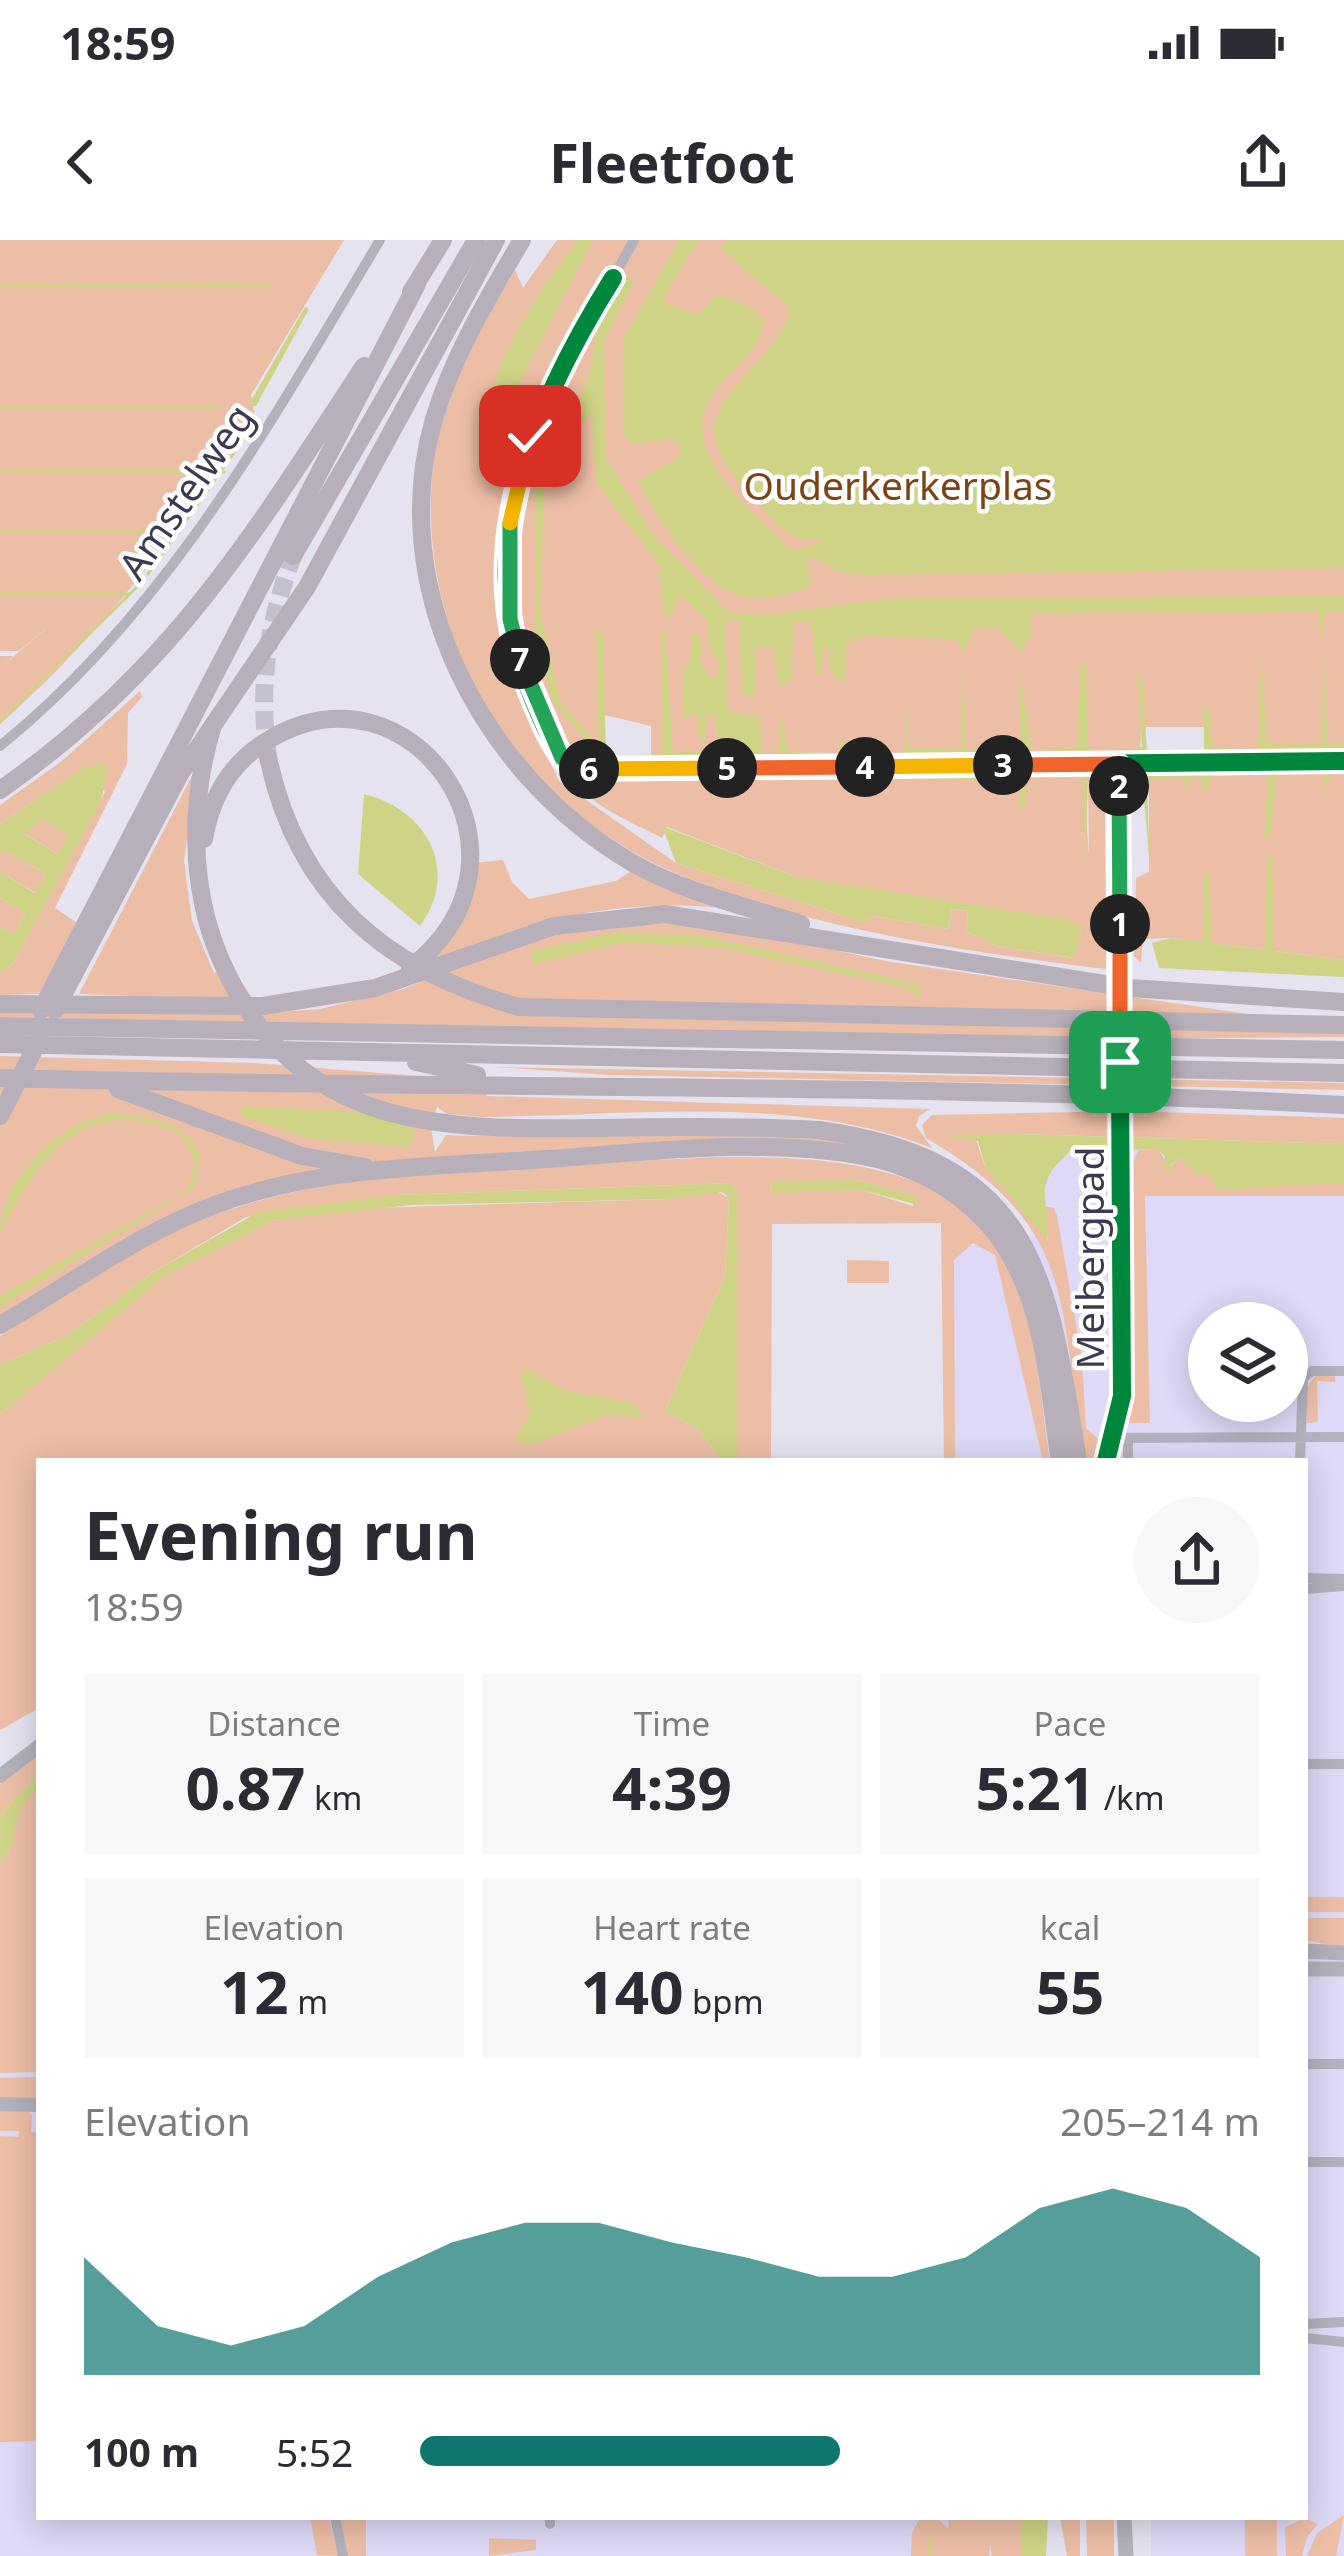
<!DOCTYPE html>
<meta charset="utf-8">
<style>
:root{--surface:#fff;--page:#f7f7f7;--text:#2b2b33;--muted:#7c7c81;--accent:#0f766e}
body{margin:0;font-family:"Noto Sans",sans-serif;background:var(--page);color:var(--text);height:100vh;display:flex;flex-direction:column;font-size:45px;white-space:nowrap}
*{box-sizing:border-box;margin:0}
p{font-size:39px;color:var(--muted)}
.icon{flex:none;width:66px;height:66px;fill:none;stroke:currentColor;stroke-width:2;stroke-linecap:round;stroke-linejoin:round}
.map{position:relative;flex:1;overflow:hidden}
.panel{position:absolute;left:36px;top:1218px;width:1272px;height:1062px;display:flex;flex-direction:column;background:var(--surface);border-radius:0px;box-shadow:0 6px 30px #0003}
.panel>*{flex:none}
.controls{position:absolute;left:1188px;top:1062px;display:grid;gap:24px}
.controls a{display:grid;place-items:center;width:120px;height:120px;border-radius:50%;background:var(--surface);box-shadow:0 6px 30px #0003;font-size:60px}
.pin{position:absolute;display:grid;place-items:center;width:102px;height:102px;color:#fff;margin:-51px;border-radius:24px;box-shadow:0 6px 18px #0006}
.km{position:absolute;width:60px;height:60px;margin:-30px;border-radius:50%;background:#222;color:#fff;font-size:33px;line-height:60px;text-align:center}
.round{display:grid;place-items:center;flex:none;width:126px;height:126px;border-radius:63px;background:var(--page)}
.overview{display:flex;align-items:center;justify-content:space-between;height:204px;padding:0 48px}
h1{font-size:66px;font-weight:700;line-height:90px}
.figures{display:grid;grid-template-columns:repeat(3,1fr);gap:18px;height:204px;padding:12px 48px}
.figures div{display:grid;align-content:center;border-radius:0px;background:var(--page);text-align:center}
.figures b{font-size:60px;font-weight:700}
.figures small{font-size:33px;font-weight:400}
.figures p{font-size:33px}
.chart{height:336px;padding:24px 48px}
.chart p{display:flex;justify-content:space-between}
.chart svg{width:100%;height:216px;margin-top:12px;fill:var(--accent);opacity:.7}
ul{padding:0 48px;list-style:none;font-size:39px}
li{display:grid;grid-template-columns:192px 144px 1fr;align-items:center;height:90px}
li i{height:30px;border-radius:15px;background:var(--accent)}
.status{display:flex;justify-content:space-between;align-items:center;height:84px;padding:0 60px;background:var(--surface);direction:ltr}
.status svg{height:33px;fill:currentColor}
header{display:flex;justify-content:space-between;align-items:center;height:156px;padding:0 48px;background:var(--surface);font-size:54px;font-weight:700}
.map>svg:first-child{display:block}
.built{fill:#ded9f7;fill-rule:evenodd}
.green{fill:#edbea6;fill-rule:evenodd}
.water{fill:#ced386;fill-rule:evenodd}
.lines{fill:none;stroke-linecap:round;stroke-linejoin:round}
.stream{stroke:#ced386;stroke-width:3}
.motorway-tunnel{stroke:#c3c1d0;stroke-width:18;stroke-dasharray:18 9;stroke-linecap:butt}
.minor{stroke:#b3b1bc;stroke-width:10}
.tertiary{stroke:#b3b1bc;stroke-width:14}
.secondary{stroke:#b3b1bc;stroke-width:15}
.motorway{stroke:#b7afba;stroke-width:18}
.cycleway-casing{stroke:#fff;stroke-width:26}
.cycleway{stroke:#00873e;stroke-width:18}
.split-1-casing{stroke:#fff;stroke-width:24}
.split-2-casing{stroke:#fff;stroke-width:24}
.split-3-casing{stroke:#fff;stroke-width:24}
.split-4-casing{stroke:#fff;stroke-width:24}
.split-5-casing{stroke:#fff;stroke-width:24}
.split-6-casing{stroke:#fff;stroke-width:24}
.split-7-casing{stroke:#fff;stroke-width:24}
.split-8-casing{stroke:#fff;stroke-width:24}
.split-9-casing{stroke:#fff;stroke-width:24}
.split-1{stroke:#f0652b;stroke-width:15}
.split-2{stroke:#22a559;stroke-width:15}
.split-3{stroke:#f0652b;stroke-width:15}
.split-4{stroke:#f5b400;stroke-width:15}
.split-5{stroke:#f0652b;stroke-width:15}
.split-6{stroke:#f5b400;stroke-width:15}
.split-7{stroke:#22a559;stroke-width:15}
.split-8{stroke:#22a559;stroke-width:15}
.split-9{stroke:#f5b400;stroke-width:15}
.labels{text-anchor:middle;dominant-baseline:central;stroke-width:9;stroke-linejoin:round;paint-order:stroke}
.park-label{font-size:39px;fill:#7f4214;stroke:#fff}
.street-label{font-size:39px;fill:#3d3952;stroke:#fff}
</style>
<div class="status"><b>18:59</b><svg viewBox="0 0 49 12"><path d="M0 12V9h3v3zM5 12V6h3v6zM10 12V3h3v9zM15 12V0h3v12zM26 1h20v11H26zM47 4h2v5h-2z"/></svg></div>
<header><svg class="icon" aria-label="back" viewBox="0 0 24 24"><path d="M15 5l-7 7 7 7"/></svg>Fleetfoot<svg class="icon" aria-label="share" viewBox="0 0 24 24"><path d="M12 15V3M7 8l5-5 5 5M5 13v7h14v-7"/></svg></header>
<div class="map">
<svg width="1344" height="2316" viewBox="0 0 1344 2316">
<rect width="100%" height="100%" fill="#e5e3f0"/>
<path class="built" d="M1070,907L1344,914V2316H1151V2277H1305V1221H950L954,1008L1046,993L1039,969L1045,934ZM1209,1083H1287V1161H1209Z
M39,1542V2277H1032V2316H0V1594Z"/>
<path class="green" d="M0,0H344L251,155L255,177C179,290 103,394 0,484V416H13L4,425L57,379L19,411H0Z
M557,0H1344V504L1267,505L1258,508V520H1210L1208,487H1141L1140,514L1106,516L1176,517L1177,521L787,512L766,519L716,487L719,520H651V486L600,474V507L576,520L558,502L536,452L525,449L529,459L522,463L559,541L676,623L864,682L873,676L948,689L952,669L968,671L966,691L996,706L1073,718L1081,691L796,637L667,587L662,598C628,580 578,562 564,523L580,532L667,540L1083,536L1089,615L1088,536H1109L1110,527L1115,528V730C977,714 789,686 664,628C498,551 399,365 440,185C452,130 487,79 515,30L523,48Z
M140,451L142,457L128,473L127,524L55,668L77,683L39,754L0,755V733L12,725L105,552L84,527L0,584V565L62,521Z
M197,526L184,621L192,681L214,733L231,726L254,761L79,754Z
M1344,532V720L1171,698L1143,699L1141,723L1134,716L1136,638L1149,632V538Z
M41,579L69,595L58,614L23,593Z
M5,611L46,634L36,653L0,632V614Z
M503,620L512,642L529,659L616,641L631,631L715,667C609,659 520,682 424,726L465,674L476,623Z
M0,658L25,673L14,694L0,686Z
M607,683H710L885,721L1344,788V797L1101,799L0,777V768L264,773L320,769L403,749L518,703Z
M0,816L253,823L482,841L487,856L930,869L919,876L916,886L932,908C793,853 628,876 481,877L447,874L437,867L431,888L435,912L446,895C580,902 830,862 943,931C998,965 1029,1016 1047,1076C1028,1038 1012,996 980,967C844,841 545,933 374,922C331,941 282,938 238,953C151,982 79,1038 0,1082Z
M496,827L1344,843V850L609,835Z
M1128,871L1344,878V904L1016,894L976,900L986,929L1048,1000L1042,966L1054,968L1057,976L1082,1118L1086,1188L1104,1204L1102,1221H1084C1058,1064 1079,987 926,898L922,885L932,875Z
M1139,910H1159L1169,928L1180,917L1209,933L1344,943V956H1145L1150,1183H1118L1125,1159V935Z
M714,917C824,916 980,920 1020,1049C1038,1105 1041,1163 1050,1221H1043L995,1015L973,1003L954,1020L955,1221H944L941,983L772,984L771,1221H738V955L733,943L397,955L246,977L152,1033L68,1095L0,1125V1096C61,1058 123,1012 190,984C353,918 541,928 714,917ZM857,940L914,956L913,966L862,950L771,952L772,942Z
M716,951L729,958L725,1036L665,1171L697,1189L723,1221H39V1468L0,1490V1174L164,1036L274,980L369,968L671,959Z
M847,1020L889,1021V1043H847Z
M1315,1136H1335V1142L1317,1141L1318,1182L1307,1183V1147Z
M39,1510V1533L0,1575V1544Z
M39,1549V1832L0,1833V1622C24,1600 8,1566 39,1549Z
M1305,1657H1344V1672H1305Z
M1305,1678H1344V1708L1305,1700Z
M39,1837V1861L0,1859V1838Z
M0,1868L27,1869L32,1876L31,1892L39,1893V2201L0,2202V1896L18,1897L19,1891H0Z
M1344,2275L1336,2316H1307L1317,2293Z
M310,2277H329L338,2316L317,2315Z
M340,2277H366V2316H348Z
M936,2277L948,2288L949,2277H1022V2316H992L990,2304L989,2316H911L912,2293L920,2278Z
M1060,2277H1080V2316H1067Z
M1086,2277H1114V2316H1087Z
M1245,2277H1277V2316H1245Z
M1305,2278L1318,2284L1307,2297L1302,2316H1286L1285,2287Z
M489,2298L536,2300V2310L489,2316Z"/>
<path class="water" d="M578,0H593L508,165L485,237C461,167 536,53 578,0Z
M679,0H698L665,55V63L698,75L717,54L752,68L763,79C762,110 735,126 717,148C668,207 755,274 793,311L820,303C811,296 805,301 795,297C778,291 761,265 749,252C660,162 768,147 790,68L720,8L728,0H1344V328L869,335L838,332L813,317L807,321L811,346C792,354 756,363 736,355C698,340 656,276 638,241L679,218V203L669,199L635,204L623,195V100Z
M626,36L634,41L604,101L606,217L655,298L729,373L770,374L897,358L1344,356V371L1324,373L1320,402L1318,372L1032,373V398L1025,401L1024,414L998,388L975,389L963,412L955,399L869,396L847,402L844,443L831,433L828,406L823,408L822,434H817L811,383L794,381L791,439L780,450L774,407H755L756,455H742L739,381L725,380L728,466L734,473L760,477L762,514L778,513L782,470L787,512L838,513L842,494L845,514L871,518L623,521L621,516L662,514L661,390L665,391L673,513L718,510L715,477L707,474L705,500H699L698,474L684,478V427L690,420L692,392L700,393L703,428L711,438L717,436L719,422L709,407L707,381L680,355L670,377L664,376L659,325L596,242L591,174L545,230L540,369L560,461L599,506L596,389L603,395L606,517L600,518L553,461L536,400L535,249L546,213L572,178L590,133L598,83Z
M305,67L309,69L256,166H248Z
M1261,413L1267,504H1321L1324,413L1327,503L1344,504V514H1258Z
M1080,423L1086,424L1088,505L1095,517L887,518L904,512L908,446V508L961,509L963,425L966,509L1021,511L1019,424L1032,511L1077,508Z
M1138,436H1142L1147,510L1176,511V517L1106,516L1142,507Z
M1209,467L1213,508L1245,509V516H1186L1187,511L1204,510V469Z
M101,523L108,526L101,561L12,725L0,733V686L14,694L25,673L0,658V632L35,653L46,634L5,611L0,614V584L84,527ZM41,579L68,595L58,614L24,594Z
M1235,528H1344V533H1330L1327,554L1322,532L1277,534L1270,596L1264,598L1268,533L1224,534Z
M1174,530L1213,535L1204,555L1201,538L1189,539L1186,554L1184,537L1147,540L1150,627L1142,537L1126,536V531Z
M1110,531L1109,536L1088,537L1085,631L1083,536L1026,537V568H1020L1018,539H925L926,535Z
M917,534L646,542L643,536Z
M364,554C426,569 461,630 420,686L358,634Z
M662,586L796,637L1071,680L1081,691L1074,718L996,706L966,691L968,671L952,669L948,689L873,676L864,682L676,623Z
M1272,610L1274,711L1344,720V737L1159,728L1152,703L1171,698L1204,702V635L1209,634L1212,703L1265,710L1267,614Z
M617,692L700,695L917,744L921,752L917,757L905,747L716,707L622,703L533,724L530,711Z
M242,866L410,874L414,895L408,907L310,899L241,876Z
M117,874C152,879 184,879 200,915L194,947L0,1067V1056L188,949L196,922L181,894C81,850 41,916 0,993C0,940 64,875 117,874Z
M1016,894L1344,904V943L1217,950L1209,933L1196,934L1180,917L1171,925L1177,935L1167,927L1163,938L1165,916L1159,910L1074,908C1026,948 1053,958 1047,1000L986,929L978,901L938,895Z
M857,940L915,956L918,965L862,950L771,953L772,941Z
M733,943L738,955V1221H723L697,1189L665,1171L725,1036L729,958L722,952L671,959L412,965L274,980L165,1036L0,1174V1125L68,1095L152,1033L258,972L397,955Z
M526,1129L567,1151L632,1163L646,1178L605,1175L537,1203L518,1204V1193L530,1173L520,1132Z
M39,1533V1549C8,1567 24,1600 0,1622V1575Z
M1022,2277H1048L1046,2316H1022Z"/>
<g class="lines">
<path class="stream" d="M0,46L270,45
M0,168H220
M0,231L224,232
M0,292H180
M148,334L248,193
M0,354H130
M0,481L137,347
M930,2316V2294"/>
<path class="motorway-tunnel" d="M268,516C258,443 268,385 293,316"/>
<path class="minor" d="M613,38L634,0
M0,506C168,370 271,182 380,0
M1157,524L1344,521
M1109,1198L1344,1197
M1128,1198V1221
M1300,1221L1303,1138L1312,1131H1344
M1305,1338L1344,1339
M1305,1349L1344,1346
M1305,1524H1344
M1305,1824H1344
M1305,1922H1344
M1305,2084L1344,2082
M1305,2098L1344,2102
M335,2277L343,2316
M550,2277V2284"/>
<path class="tertiary" d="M0,1536L39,1506
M0,1864L39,1865"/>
<path class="secondary" d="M1305,1711L1344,1713
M1305,1729H1344
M1124,2277L1126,2316"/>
<path class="motorway" d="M522,0C488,58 453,115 434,179C384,350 484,536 631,622C683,652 744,666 801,684
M411,52L443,0
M293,316L476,0
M213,485C190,560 189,645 220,718C295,891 437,890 599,888C673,887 746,886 819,890C1035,920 1048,1034 1078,1221
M268,517C297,655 385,730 519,767L1344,785
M0,550C171,431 253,295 364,126
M204,599C211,558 230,524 265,502C411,409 555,618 410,728
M0,764L263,766L375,748L554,686L665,674L1129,748L1344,762
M41,770L417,44
M55,770L180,534L307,347L496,0
M0,786L1344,810
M0,804L1344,833
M416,822L477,835
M0,838C448,850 896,842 1344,865
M118,849L302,916L365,927
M0,876L39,800
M0,1085C74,1043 142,990 223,962C325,926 441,926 548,919C649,912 757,898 858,915C906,923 952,945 985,981C1044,1044 1047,1140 1060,1221"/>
<g class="cycleway-casing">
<path id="cycleway" d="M613,38C537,160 470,305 529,449C539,473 550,504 568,523L585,529L1344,521
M1106,1221L1122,1156L1118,524"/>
</g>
<use href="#cycleway" class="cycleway"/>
</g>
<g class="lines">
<g class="split-1-casing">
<path id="split-1" d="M1120,684V822"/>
</g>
<g class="split-2-casing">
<path id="split-2" d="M1119,546L1120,684"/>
</g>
<g class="split-3-casing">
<path id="split-3" d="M1003,525L1118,524L1119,546"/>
</g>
<g class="split-4-casing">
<path id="split-4" d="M865,527L1003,525"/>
</g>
<g class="split-5-casing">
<path id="split-5" d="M727,528L865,527"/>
</g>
<g class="split-6-casing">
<path id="split-6" d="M589,529L727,528"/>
</g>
<g class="split-7-casing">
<path id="split-7" d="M520,419L562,518L589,529"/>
</g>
<g class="split-8-casing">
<path id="split-8" d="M510,283V379L520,419"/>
</g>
<g class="split-9-casing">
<path id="split-9" d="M510,283L530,196"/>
</g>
<use href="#split-1" class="split-1"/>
<use href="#split-2" class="split-2"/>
<use href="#split-3" class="split-3"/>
<use href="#split-4" class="split-4"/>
<use href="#split-5" class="split-5"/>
<use href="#split-6" class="split-6"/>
<use href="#split-7" class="split-7"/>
<use href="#split-8" class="split-8"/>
<use href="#split-9" class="split-9"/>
</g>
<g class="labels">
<g class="park-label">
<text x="898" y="244">Ouderkerkerplas</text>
</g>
<g class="street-label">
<text transform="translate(185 251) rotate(-55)">Amstelweg</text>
<text transform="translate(1088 1018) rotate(-90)">Meibergpad</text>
</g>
</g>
</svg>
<div class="controls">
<a><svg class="icon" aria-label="layers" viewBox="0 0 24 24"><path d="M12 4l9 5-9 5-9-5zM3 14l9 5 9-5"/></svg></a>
</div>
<div class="pin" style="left:1120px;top:822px;background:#1e9e55"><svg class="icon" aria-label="arrive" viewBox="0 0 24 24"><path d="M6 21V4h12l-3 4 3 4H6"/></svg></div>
<div class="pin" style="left:530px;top:196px;background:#d93025"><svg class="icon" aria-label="check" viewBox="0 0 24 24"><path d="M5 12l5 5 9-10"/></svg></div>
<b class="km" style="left:1120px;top:684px">1</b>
<b class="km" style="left:1119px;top:546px">2</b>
<b class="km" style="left:1003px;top:525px">3</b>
<b class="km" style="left:865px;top:527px">4</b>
<b class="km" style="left:727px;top:528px">5</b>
<b class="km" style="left:589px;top:529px">6</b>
<b class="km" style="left:520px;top:419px">7</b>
<section class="panel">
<div class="overview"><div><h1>Evening run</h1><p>18:59</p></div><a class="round"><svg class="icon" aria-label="share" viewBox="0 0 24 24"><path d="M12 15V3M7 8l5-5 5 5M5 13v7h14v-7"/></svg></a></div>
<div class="figures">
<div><p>Distance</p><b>0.87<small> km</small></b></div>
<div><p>Time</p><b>4:39</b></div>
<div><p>Pace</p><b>5:21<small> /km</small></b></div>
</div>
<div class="figures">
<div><p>Elevation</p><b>12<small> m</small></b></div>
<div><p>Heart rate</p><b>140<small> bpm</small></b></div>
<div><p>kcal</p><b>55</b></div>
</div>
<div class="chart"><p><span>Elevation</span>205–214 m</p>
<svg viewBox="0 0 160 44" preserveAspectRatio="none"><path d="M0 44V20L10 34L20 38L30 34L40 24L50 17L60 13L70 13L80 17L90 20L100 24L110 24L120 20L130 10L140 6L150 10L160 20V44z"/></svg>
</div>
<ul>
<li><b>100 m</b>5:52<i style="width:50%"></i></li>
</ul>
</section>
</div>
